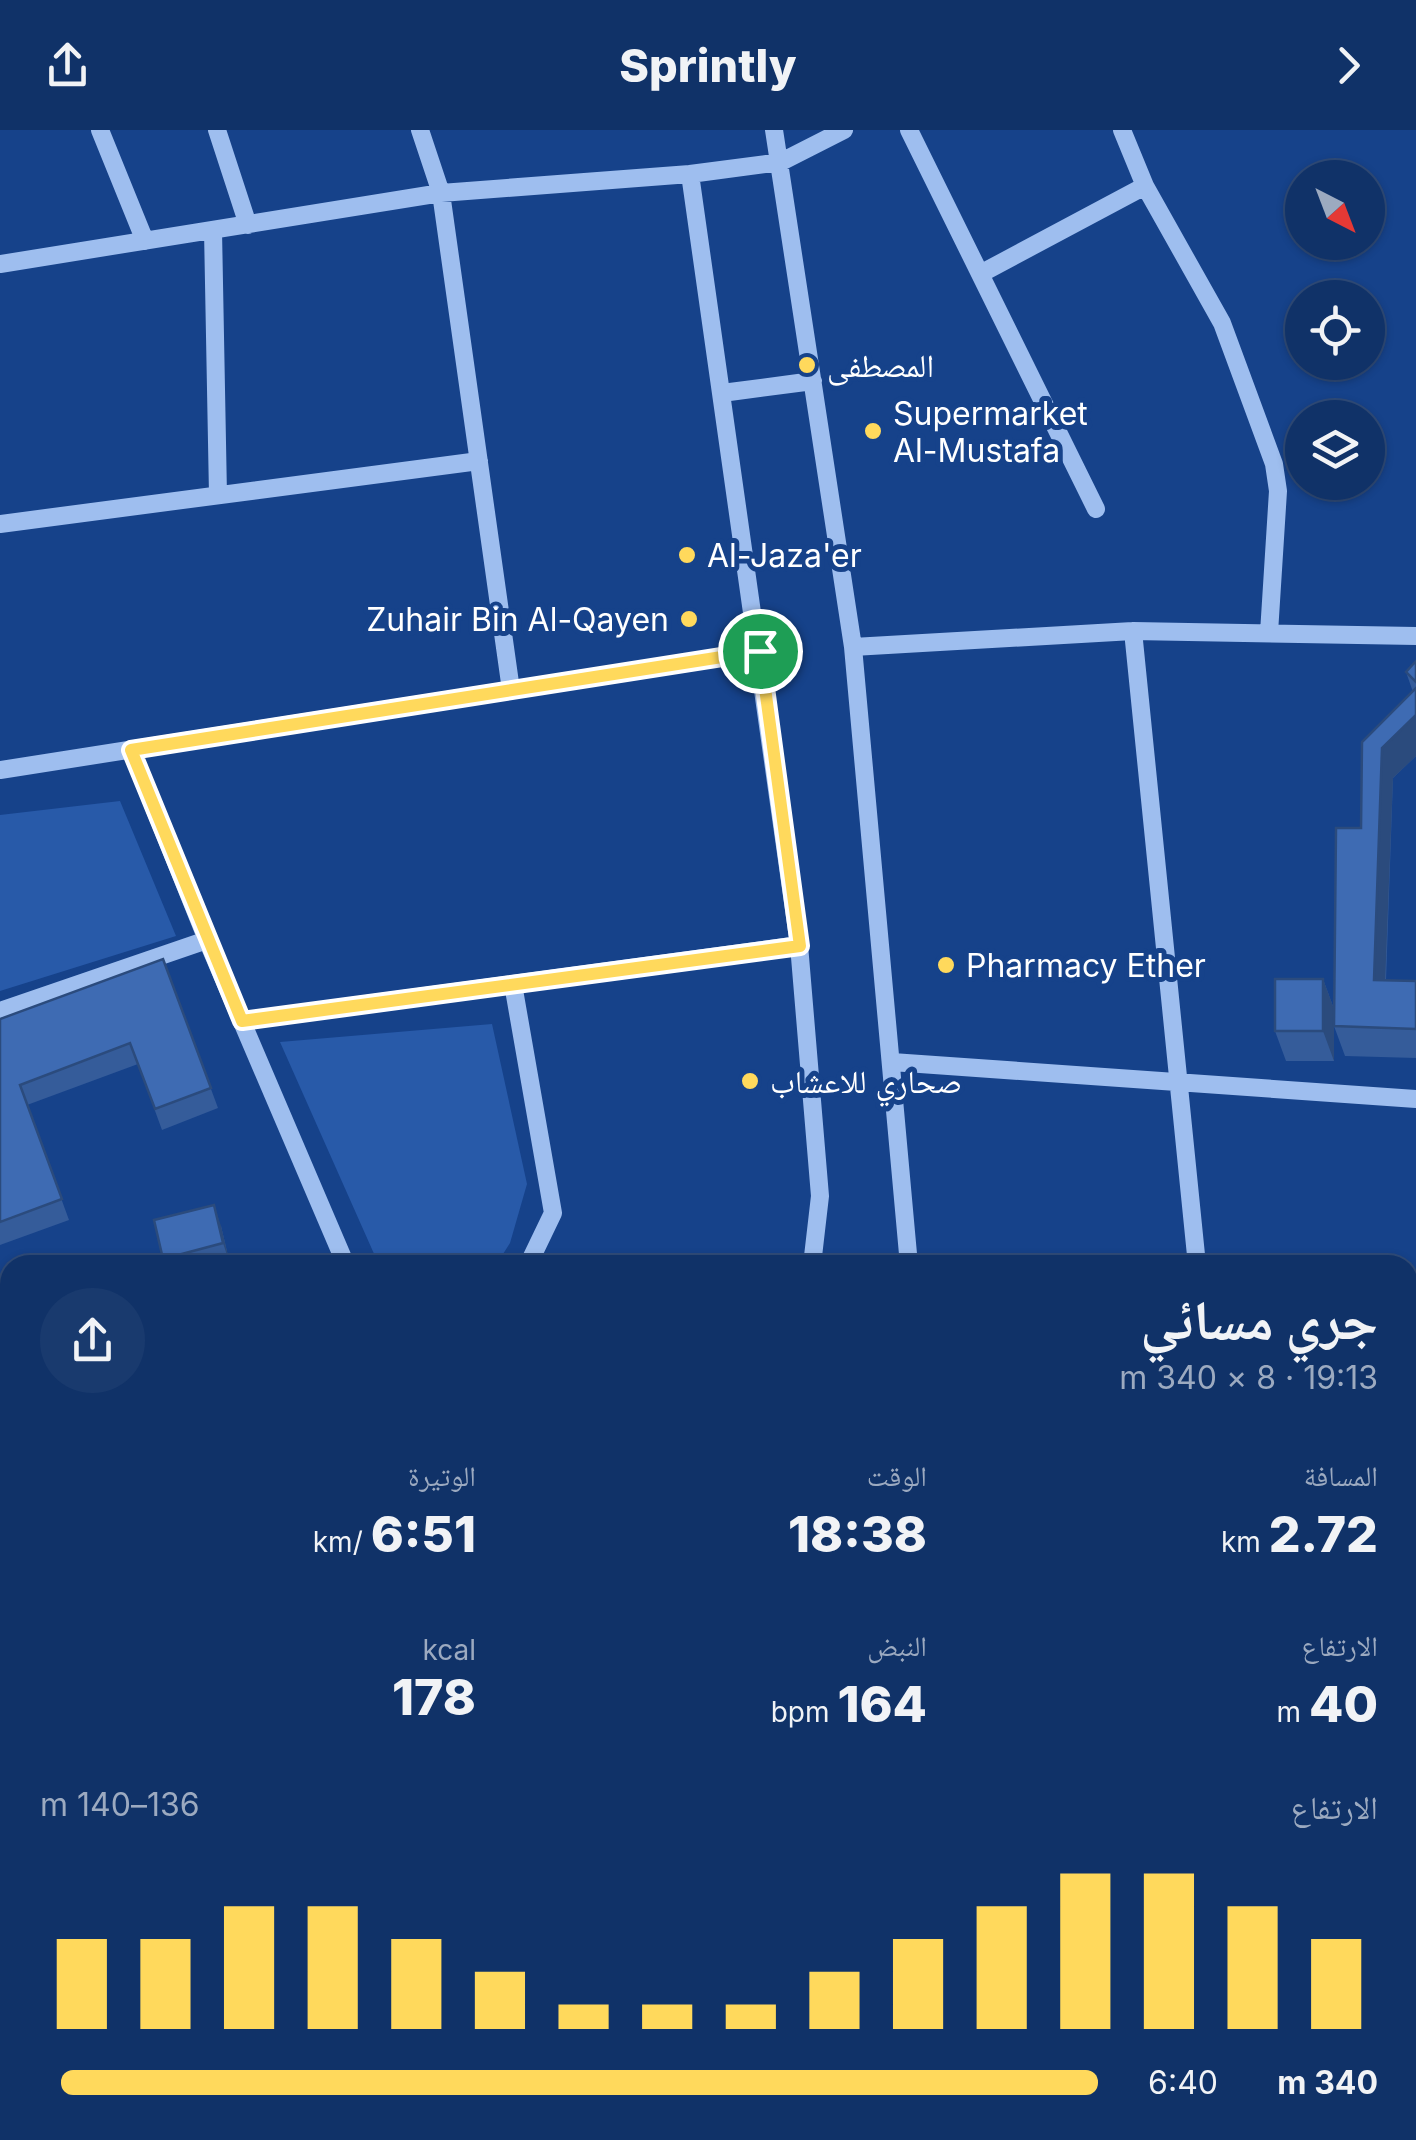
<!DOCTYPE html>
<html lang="ar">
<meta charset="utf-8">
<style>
:root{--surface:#103268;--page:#193a6e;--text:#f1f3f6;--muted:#9caac0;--line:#304d7c;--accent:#ffd95c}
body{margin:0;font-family:Inter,"Noto Naskh Arabic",sans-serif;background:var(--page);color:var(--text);direction:rtl;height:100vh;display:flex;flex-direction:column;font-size:38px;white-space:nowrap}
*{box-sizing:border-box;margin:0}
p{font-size:32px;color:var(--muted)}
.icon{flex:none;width:55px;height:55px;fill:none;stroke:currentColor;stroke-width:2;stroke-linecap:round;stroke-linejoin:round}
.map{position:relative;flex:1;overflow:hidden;direction:ltr}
.panel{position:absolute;left:0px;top:1125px;width:1418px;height:885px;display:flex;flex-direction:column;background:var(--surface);border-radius:30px 30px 0 0;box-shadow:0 2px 8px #0004,0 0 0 2px var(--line);direction:rtl}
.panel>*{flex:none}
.needle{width:65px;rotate:138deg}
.fabs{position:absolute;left:1285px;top:30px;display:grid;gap:20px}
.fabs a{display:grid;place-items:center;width:100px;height:100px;border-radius:50%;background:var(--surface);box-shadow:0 2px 8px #0004,0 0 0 2px var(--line);font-size:50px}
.pin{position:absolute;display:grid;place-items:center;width:85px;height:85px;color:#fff;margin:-42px;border:5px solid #fff;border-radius:50%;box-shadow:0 2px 10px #0007}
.round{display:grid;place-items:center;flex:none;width:105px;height:105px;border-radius:52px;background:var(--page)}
.overview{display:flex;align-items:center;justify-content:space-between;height:170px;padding:0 40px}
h1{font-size:55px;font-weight:800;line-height:75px}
.metrics{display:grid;grid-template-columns:repeat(3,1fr);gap:15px;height:170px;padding:10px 40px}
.metrics div{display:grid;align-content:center}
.metrics b{font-size:50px;font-weight:800}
.metrics small{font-size:28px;font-weight:400}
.metrics p{font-size:28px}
.chart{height:280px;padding:20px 40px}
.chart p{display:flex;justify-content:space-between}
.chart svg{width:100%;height:180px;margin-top:10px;stroke:var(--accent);stroke-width:6}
ul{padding:0 40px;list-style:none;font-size:32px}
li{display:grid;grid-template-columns:160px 120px 1fr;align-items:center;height:75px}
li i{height:25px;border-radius:12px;background:var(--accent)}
header{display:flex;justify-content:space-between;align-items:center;height:130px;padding:0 40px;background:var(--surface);font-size:45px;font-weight:800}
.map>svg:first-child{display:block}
.green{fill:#285aa9}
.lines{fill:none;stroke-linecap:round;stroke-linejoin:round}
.minor{stroke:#9ebeef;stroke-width:18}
.major{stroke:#e6eeff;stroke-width:25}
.wall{fill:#355c9a}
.shaded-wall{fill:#2b4b7d}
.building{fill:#3e6bb3;stroke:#2b4b7d;stroke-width:2.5}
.route-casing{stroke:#fff;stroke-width:20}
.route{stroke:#ffd95c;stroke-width:12}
.poi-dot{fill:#ffd95c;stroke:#16428a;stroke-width:4}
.labels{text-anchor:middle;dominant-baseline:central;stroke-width:10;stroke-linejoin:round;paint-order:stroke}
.poi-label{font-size:32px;fill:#fff;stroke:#16428a;text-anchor:start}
</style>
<header><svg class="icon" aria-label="forward" viewBox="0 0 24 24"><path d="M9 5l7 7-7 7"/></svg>Sprintly<svg class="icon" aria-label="share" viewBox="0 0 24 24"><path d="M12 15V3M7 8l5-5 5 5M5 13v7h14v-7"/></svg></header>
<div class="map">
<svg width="1416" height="2010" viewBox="0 0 1416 2010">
<rect width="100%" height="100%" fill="#16428a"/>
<path class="green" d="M120,671L176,806L0,861V685Z
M492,894L527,1054L510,1113L496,1135H379L280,912Z"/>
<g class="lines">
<path class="minor" d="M100,0L145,111
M217,0L248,95
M420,0L441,63L511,560
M774,0L853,517L909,1135
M909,0L1096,379
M1122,0L1145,56L1222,193L1274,334L1278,361L1269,503
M690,44L799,815L820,1066L812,1135
M213,100L218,365
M0,134L441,63L690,44L781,32L844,0
M980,144L1145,56
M722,263L813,251
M0,394L479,331
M1133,501L1197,1135
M853,517L1133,501L1416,506
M131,620L207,810L346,1135
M0,640L760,521
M513,854L553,1083L528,1135
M0,881L207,810
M242,891L799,815
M892,932L1416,969
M1408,1255H1416
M0,1809L10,1793
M1076,2000L1084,2010
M1334,2000L1416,2002
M98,2010L105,2000"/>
<path class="major" d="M0,1527H10
M1408,1538H1416
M0,1650H10
M1408,1659H1416
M352,2010L358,2000
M505,2010L511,2000"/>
</g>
<path class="wall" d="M1416,531V626L1393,648L1386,850L1416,851V928L1345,926L1334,896L1361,698L1413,562L1406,542Z
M163,829L218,978L162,1000L138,934L27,975L69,1090L0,1115V889Z
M1323,849L1334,879V931H1286L1275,901Z
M221,1096L230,1134L165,1135L163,1129Z
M0,1257H5L10,1270V1411H0Z"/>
<path class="shaded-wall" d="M1416,585V626L1393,648L1384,880L1374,850L1382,618Z
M1323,849L1334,879V931L1323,901Z
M214,1075L221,1096L230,1134L223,1113Z
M5,1257L10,1270V1352L7,1344Z"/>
<path class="building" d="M1416,531V552L1406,542Z
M1416,558V585L1382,618L1374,850L1416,851V899L1334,896L1336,698H1361L1362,612Z
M163,829L211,958L155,979L130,913L20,955L62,1069L0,1092V889Z
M1275,849H1323V901H1275Z
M214,1075L223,1113L163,1129L154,1090Z
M0,1257H5L7,1344H10V1390L0,1391Z"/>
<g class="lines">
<g class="route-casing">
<path id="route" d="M760,521L800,816L242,891L131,620Z"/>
</g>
<use href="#route" class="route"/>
</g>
<g class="poi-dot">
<circle cx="807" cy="235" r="10"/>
<circle cx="873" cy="301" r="10"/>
<circle cx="687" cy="425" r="10"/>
<circle cx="689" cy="489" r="10"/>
<circle cx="946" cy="835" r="10"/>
<circle cx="750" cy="951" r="10"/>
</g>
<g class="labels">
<g class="poi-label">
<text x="827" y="235">المصطفى</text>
<text x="893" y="283">Supermarket<tspan x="893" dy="37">Al-Mustafa</tspan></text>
<text x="707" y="425">Al-Jaza'er</text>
<text x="669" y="489" text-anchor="end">Zuhair Bin Al-Qayen</text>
<text x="966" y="835">Pharmacy Ether</text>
<text x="770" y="951">صحاري للاعشاب</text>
</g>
</g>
</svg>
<div class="fabs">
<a><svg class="needle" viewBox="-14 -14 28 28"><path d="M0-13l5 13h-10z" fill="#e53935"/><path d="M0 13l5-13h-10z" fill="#9caac0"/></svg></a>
<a><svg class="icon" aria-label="locate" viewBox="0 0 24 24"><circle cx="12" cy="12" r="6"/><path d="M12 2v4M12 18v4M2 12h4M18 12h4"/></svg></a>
<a><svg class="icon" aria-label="layers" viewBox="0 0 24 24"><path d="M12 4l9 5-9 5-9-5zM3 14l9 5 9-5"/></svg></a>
</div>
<div class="pin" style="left:760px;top:521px;background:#1e9e55"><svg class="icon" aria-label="arrive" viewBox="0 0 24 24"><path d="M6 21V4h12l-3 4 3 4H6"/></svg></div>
<section class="panel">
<div class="overview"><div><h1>جري مسائي</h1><p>19:13 · 8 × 340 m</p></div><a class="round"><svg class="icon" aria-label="share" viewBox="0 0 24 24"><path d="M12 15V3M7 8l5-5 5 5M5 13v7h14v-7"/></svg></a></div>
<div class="metrics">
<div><p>المسافة</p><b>2.72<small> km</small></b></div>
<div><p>الوقت</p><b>18:38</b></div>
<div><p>الوتيرة</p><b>6:51<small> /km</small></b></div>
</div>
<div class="metrics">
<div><p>الارتفاع</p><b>40<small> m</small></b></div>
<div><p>النبض</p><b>164<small> bpm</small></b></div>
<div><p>kcal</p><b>178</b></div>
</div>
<div class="chart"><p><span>الارتفاع</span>136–140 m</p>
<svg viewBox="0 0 160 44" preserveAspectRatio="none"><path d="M5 44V22M15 44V22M25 44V14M35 44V14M45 44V22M55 44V30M65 44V38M75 44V38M85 44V38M95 44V30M105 44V22M115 44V14M125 44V6M135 44V6M145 44V14M155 44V22"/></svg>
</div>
<ul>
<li><b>340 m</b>6:40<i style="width:98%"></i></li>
</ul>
</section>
</div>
